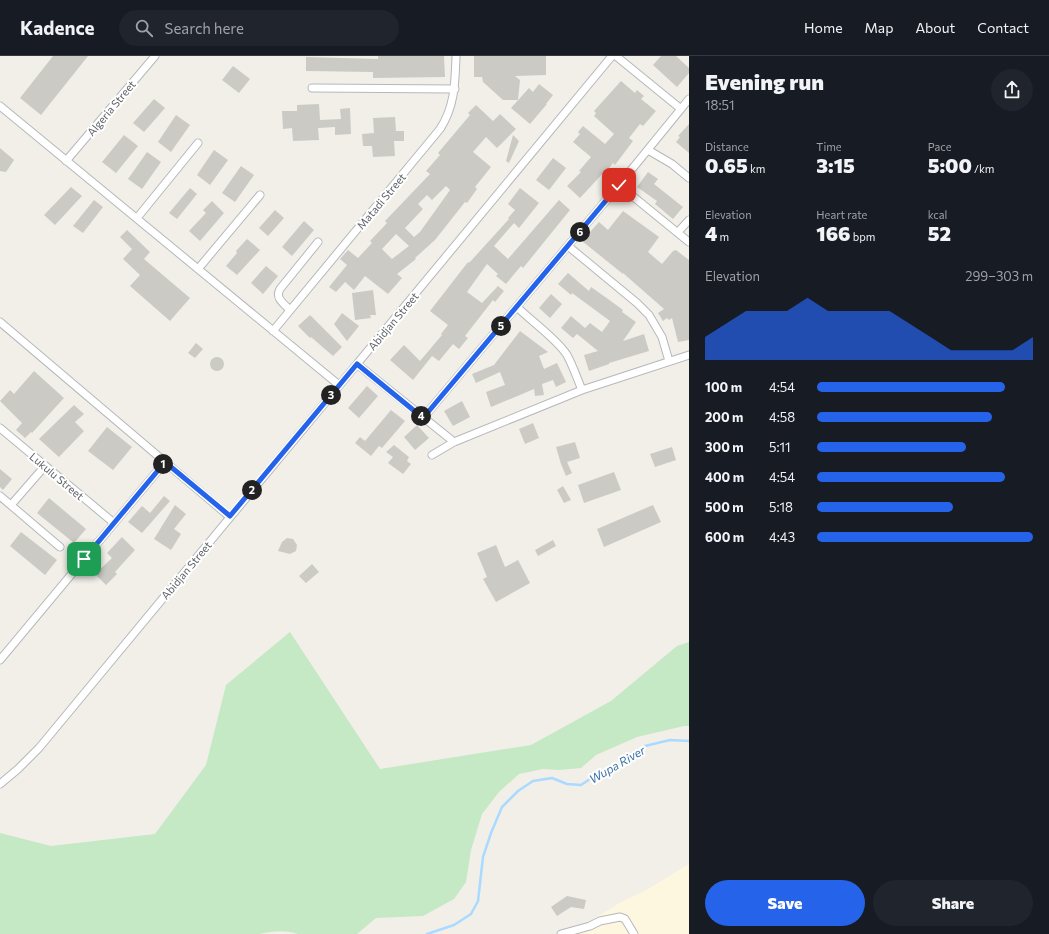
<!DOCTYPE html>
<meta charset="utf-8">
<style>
:root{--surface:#171b24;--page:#20242c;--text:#f1f3f6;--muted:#9ea1a6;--line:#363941;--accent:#2563eb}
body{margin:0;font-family:Commissioner,sans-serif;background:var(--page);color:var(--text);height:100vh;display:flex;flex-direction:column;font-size:15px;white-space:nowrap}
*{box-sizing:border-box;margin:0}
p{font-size:13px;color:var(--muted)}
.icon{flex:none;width:22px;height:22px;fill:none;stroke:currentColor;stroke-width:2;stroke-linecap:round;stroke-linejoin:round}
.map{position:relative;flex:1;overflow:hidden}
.side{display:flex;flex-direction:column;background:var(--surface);width:360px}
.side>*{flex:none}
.pin{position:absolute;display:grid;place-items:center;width:34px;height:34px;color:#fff;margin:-17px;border-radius:8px;box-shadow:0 2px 6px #0006}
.km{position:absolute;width:20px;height:20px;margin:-10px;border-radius:50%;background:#222;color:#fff;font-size:11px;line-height:20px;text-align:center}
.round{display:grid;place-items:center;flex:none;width:42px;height:42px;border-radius:21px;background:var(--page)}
.headline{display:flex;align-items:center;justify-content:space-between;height:68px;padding:0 16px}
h1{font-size:22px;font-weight:800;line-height:30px}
.metrics{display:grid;grid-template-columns:repeat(3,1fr);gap:6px;height:68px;padding:4px 16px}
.metrics div{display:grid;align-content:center}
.metrics b{font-size:20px;font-weight:800}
.metrics small{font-size:11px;font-weight:400}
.metrics p{font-size:11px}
.chart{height:112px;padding:8px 16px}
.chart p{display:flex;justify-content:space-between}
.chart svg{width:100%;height:72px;margin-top:4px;fill:var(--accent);opacity:.7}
.action{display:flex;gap:8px;margin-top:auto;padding:8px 16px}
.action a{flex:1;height:46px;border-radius:24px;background:var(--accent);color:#fff;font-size:16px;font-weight:800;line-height:46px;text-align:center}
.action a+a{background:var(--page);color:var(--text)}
ul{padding:0 16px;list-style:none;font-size:13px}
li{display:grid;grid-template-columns:64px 48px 1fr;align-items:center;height:30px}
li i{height:10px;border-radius:5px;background:var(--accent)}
header{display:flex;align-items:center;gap:24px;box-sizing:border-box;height:56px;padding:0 20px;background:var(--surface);border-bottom:1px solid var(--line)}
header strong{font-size:19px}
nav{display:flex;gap:22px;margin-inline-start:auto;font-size:14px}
.search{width:280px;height:36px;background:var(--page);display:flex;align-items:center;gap:10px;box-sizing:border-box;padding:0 14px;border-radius:22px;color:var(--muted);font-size:15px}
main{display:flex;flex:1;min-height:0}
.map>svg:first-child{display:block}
.commercial{fill:#fef7e0}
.green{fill:#c5e8c5}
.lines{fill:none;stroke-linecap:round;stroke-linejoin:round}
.stream{stroke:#aadaff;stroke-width:2.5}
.building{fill:#cccac5;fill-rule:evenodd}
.street-casing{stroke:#b5b8bc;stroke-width:9}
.street{stroke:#fff;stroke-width:7}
.route-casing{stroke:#fff;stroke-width:8}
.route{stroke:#2563eb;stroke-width:5}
.labels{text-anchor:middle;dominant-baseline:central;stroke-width:4;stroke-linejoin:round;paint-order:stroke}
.street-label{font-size:11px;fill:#5f6368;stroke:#fff}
.water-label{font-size:12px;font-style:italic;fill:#4174aa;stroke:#fff}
</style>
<header>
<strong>Kadence</strong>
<div class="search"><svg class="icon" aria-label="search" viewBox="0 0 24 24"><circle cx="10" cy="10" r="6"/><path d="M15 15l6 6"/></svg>Search here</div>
<nav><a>Home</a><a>Map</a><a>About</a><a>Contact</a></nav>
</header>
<main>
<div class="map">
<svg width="689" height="878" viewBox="0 0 689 878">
<rect width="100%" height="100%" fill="#f1efe8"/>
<path class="commercial" d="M689,808V878H569L623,845L643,836Z"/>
<path class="green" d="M290,576L380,713L531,689L611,645L677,590L689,586V670H684L637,681L596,699L581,712L559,714L543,713L519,718L499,736L482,758L471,794L466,826L454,843L423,860L376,862L357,878H298C285,874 273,875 260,878H0V777L51,790L155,778L206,709L226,629Z"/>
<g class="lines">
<path class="stream" d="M427,878L454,869L471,858L478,845L483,801L491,777L502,751L518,735L533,725L552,722L567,728L581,729L590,723L612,714L627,701L645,690L670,684L689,685"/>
</g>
<path class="building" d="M53,0H88L41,59L20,42Z
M378,0H444L445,21L373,22V16L306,15V1L378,3Z
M474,0H546V19L515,20L520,24L518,44H503L483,26L482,21H474Z
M661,0H676L689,12V17L677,31L653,9Z
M233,10L250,23L239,37L222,24Z
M621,25L635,37L637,34L644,40L641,43L656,55L643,70L640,68L629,82L633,85L615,109L613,107L606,116L605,115L580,142L567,130L581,116L579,115L591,101L573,86L580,78L578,76L583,70L605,88L614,78L594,60L596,57L594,55Z
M539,28L553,39L546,48H547L530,68L511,52L529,32L533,36Z
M154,43L165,52L144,76L133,67Z
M319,48L320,64L341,63L340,53L350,52L351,78L335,79V71L318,72L319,84L293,85L292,72L283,73L282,55H297V49Z
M476,49L493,65L500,58L516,73L497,92L486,81L473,96L491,111L475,131L477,133L467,147L465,146L435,184L415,202L416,203L397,218L402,222L388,238L365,220L354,234L345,226L336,236L329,231L347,209L340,203L348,194L358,202L372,187L370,185L387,167L385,165L430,118L426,115L440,99L438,97L470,59L468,57ZM446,130L450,134L420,176L414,181L405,172L423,153L418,148L427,139L432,144ZM396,178L409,190L392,203L382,193Z
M176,59L190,69L171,96L158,86Z
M395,61L396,75H404V85H394L395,100L373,101L372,90H363L362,78L374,77L373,62Z
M689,68V97L676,86L680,81L678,80Z
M124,79L138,90L116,117L102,106Z
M513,79L519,85L509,107L506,105Z
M0,92L14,104L6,116L0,115Z
M214,94L228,104L210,129L197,119Z
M147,96L161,106L142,133L128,123Z
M553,102L566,112L549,134L536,124Z
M241,110L254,119L235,146L222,137Z
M648,116L658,123L654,128L683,151L673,163L655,148L657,145L637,131Z
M71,131L82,140L55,169L44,159Z
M190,132L197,138L177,163L169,157Z
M520,132L539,147L519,172L514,167L494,190L508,203L559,144L570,154L523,212L521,210L506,228L496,220L498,218L487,208L467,236L482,247L498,230L504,235L495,246L493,244L465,280L468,282L459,293L453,288L439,305L432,300L413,324L390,304L404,289L420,305L442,279L441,278L448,269L430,255L468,206L469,207L509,163L508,162L515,154L508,148Z
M94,144L103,151L83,177L73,170Z
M212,145L224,157L200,185L189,175L206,157L203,154Z
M275,154L284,162L268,180L259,172Z
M623,155L659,181L648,196L662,208L673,195L676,194L689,204V284L678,286L672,262L669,264L667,262L663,265L658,257L664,253L623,217V218L582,185L599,166L608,174Z
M304,165L314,174L292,200L282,191Z
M127,174L150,196L144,203L190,242L170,265L130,230L140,219L123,203L132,193L120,181Z
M247,183L260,194L237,219L226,210L237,197L236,195Z
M266,210L278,220L263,238L251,227Z
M568,217L589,235L591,231L608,243L623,254L622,256L636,266L623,285L644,278L649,295L609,307V308L589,315L584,299L598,295L577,278L573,282L561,272L571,260L585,272L590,267L602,276L610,265L572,237L571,239L558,228Z
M373,234L376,259H370L371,262L355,264L352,237Z
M551,238L562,248L550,262L539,252Z
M342,257L359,270L347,285L334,268Z
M310,259L342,291L333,300L311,281L310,282L298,270Z
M520,275L548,296L539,300L544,313L557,307L566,326L556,331L553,324L542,328L544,339L535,340L534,333L491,351L486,336L505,329L500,316L476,327L472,318L494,309Z
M196,287L203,293L195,302L188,297Z
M210 308a7 7 0 1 1 14 0a7 7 0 1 1-14 0Z
M34,315L64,342L32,377L31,376L25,382L16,374L22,367L0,345L10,334L14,338Z
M367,330L378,340L359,362L348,352Z
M462,345L470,361L453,370L444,355Z
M74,349L84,358L75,366L84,375L59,401L39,383Z
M391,354L405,365L382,392L379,390L371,400L355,387L360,381L365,385Z
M533,367L539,382L525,388L519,373Z
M417,369L429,382L415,394L404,381Z
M107,371L132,391L113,414L88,395Z
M575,386L580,402L567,406L572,417L566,420L561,408L556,391Z
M394,389L409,401L407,405L411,408L403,418L388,407L393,401L386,396Z
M672,391L676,404L655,411L650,398Z
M0,413L12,423L3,434L0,431Z
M614,416L621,434L584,447L578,429Z
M563,430L571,444L564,447L557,434Z
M164,440L170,445L142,477L128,466L142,450L150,457Z
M49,442L86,473L74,487L37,457Z
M175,449L186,458L174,473L181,478L171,494L154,483Z
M653,449L661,466L604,491L597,473Z
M21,476L57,504L45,519L10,490Z
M122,481L135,494L115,516L117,518L106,529L95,518L112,502L107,497Z
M287,482L293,483L297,489L296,495L290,498L278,495L282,486Z
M553,484L556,490L538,500L535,494Z
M496,489L505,511L518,504L530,527L496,546L483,523L487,521L477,497Z
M312,508L319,516L306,527L299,520Z
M567,840L586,844L584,853L571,851L557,860L551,851Z"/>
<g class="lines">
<g class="street-casing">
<path id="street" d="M616,0L681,53
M312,32L455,33
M0,50L339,329
M648,94L672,108L689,122
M66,105L155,0
M619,129L689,186
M137,162L198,87
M678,176L689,164
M568,190L637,247L649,259L662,281L669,305
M198,213L260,139
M517,251C530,264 558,284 567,299C573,310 577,322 582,334
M290,254C283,247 275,242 280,233L318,186
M0,266L230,461
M273,275L440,73C455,50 455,27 456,0
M357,308L454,386
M423,362L619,129L689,43
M0,372L114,467
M432,399L454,386L582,334L689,299
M0,440L60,491
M11,449L45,410
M0,604L165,406
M0,728L18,713L39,692L612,0
M561,878L590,870L600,865L620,861L625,863L634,878"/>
</g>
<use href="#street" class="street"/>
</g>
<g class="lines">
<g class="route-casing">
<path id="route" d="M84,503L165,406L230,460L357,308L423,362L619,129"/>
</g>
<use href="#route" class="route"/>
</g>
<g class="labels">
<g class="street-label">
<text transform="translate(111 52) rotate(-50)">Algeria Street</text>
<text transform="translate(381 145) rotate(-50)">Matadi Street</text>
<text transform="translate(393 265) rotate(-50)">Abidjan Street</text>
<text transform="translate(57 420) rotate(40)">Lukulu Street</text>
<text transform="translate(186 514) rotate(-50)">Abidjan Street</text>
</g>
<g class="water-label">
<text transform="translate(617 708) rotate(-30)">Wupa River</text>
</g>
</g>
</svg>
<div class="pin" style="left:84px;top:503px;background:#1e9e55"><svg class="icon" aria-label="arrive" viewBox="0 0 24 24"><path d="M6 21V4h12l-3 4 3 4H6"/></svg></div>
<div class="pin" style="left:619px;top:129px;background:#d93025"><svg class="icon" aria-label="check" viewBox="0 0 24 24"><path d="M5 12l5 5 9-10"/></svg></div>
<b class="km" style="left:163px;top:408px">1</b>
<b class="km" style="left:252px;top:434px">2</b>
<b class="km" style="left:331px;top:339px">3</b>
<b class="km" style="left:421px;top:360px">4</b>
<b class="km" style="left:501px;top:270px">5</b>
<b class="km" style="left:580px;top:176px">6</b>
</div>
<section class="side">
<div class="headline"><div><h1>Evening run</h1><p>18:51</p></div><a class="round"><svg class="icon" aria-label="share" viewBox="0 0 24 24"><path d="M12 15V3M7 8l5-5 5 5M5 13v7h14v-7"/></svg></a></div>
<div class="metrics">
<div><p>Distance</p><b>0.65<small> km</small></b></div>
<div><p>Time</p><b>3:15</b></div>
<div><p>Pace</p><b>5:00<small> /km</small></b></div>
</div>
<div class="metrics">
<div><p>Elevation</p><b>4<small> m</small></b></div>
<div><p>Heart rate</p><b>166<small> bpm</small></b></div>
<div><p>kcal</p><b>52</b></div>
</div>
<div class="chart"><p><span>Elevation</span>299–303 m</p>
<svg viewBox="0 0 160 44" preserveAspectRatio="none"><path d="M0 44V30L10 22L20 14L30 14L40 14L50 6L60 14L70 14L80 14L90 14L100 22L110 30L120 38L130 38L140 38L150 38L160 30V44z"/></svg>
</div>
<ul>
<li><b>100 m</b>4:54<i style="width:87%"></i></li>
<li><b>200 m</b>4:58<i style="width:81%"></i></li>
<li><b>300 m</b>5:11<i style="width:69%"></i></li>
<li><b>400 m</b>4:54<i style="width:87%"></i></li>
<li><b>500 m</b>5:18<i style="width:63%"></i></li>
<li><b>600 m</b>4:43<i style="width:100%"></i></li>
</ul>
<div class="action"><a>Save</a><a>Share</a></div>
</section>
</main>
